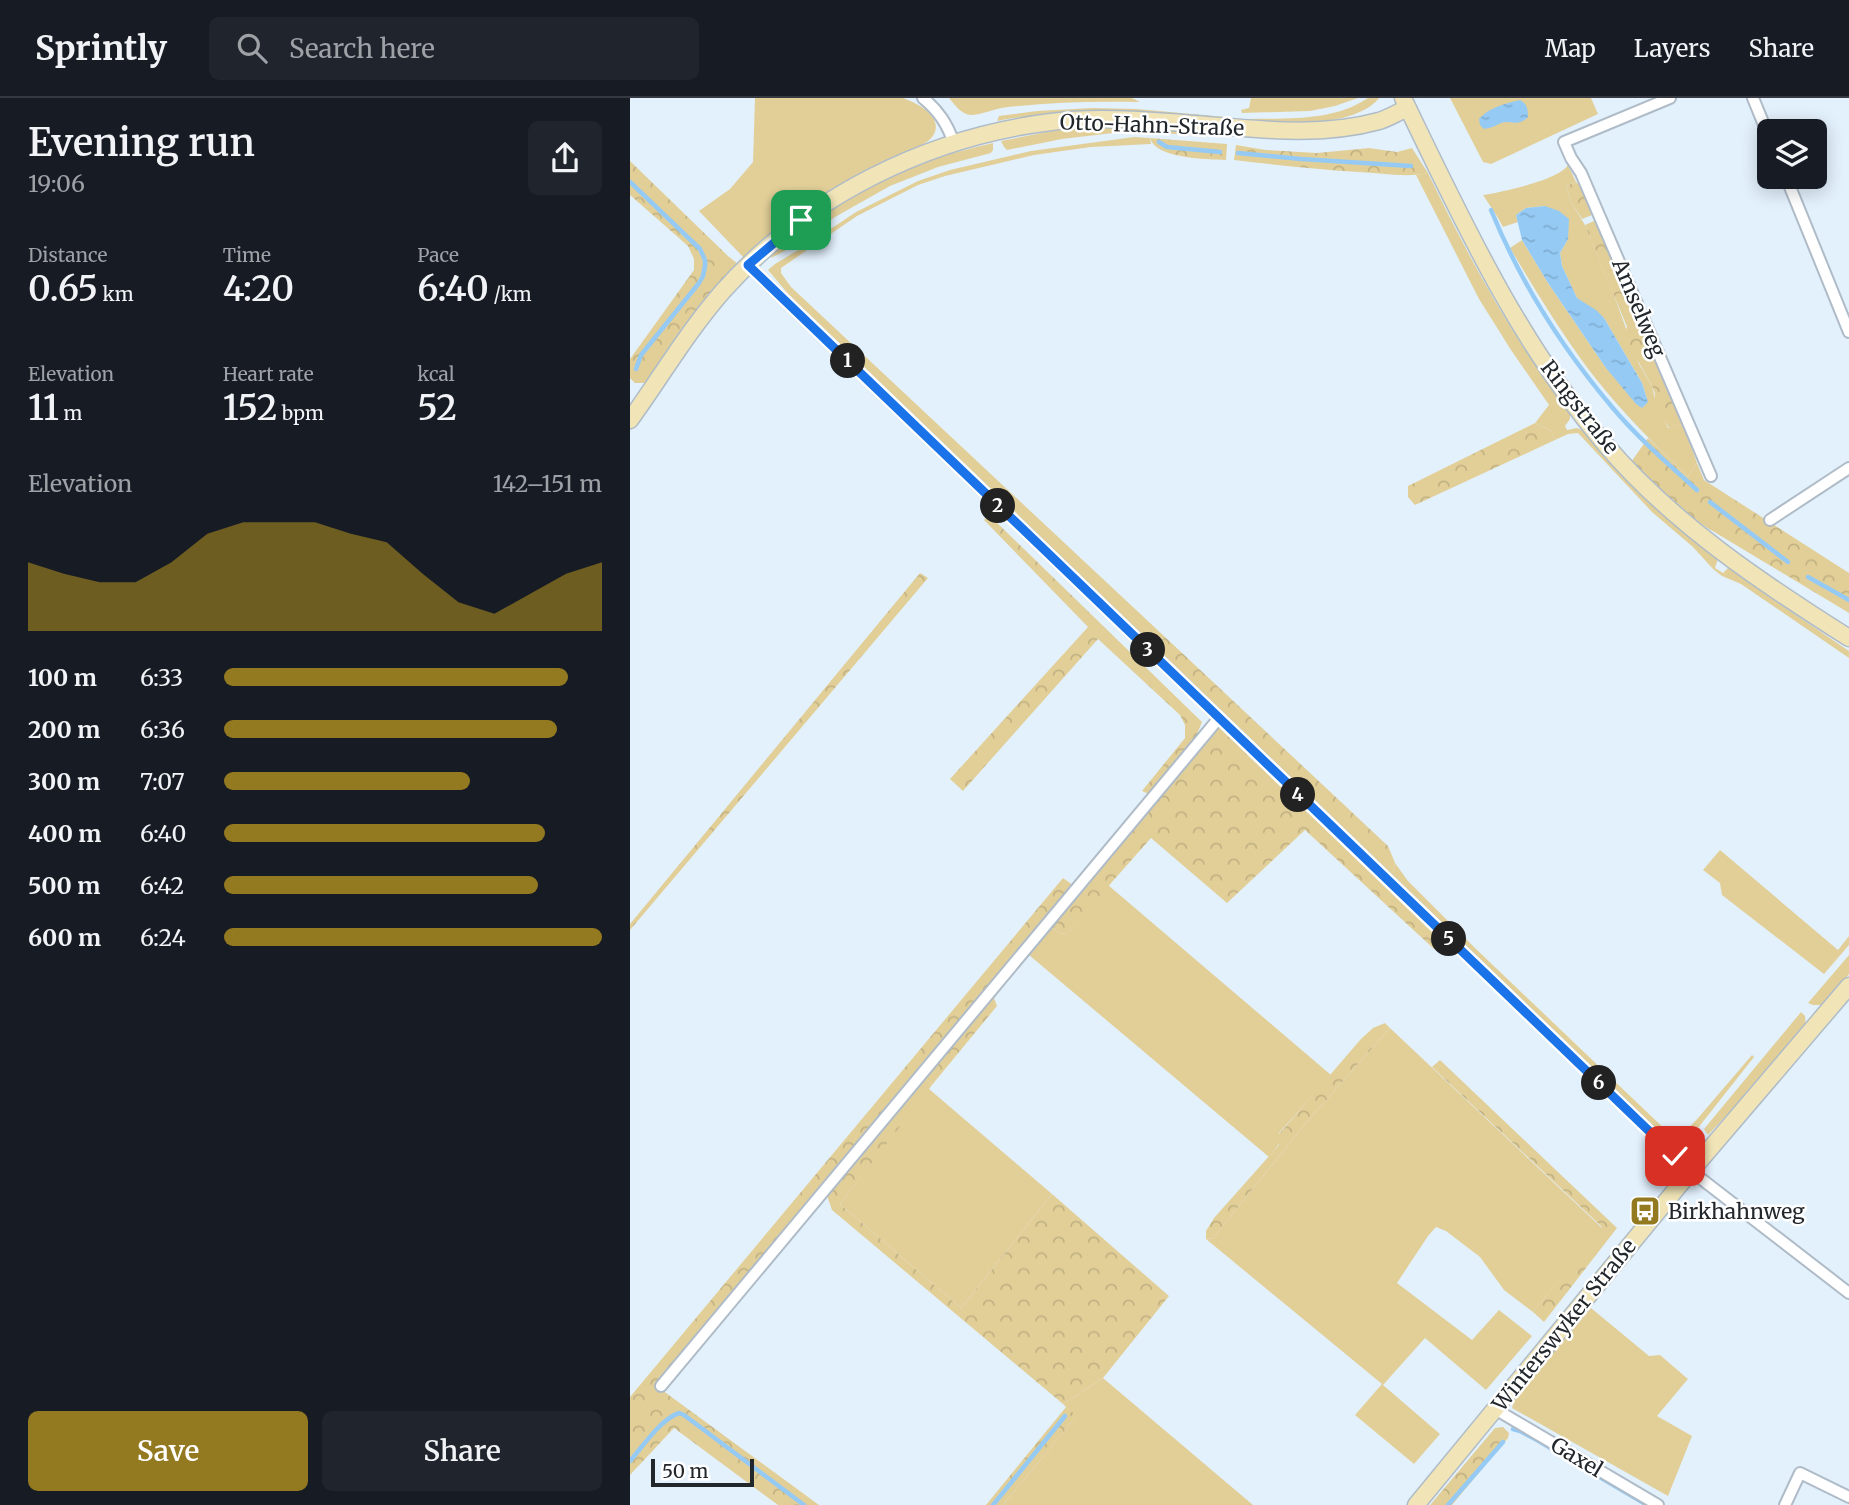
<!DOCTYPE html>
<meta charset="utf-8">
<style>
:root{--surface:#171b24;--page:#20242c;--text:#f1f3f6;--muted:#9ea1a6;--line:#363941;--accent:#937920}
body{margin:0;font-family:Merriweather,serif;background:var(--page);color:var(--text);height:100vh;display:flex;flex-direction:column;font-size:26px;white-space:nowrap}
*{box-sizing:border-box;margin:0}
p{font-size:23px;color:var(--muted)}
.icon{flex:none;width:38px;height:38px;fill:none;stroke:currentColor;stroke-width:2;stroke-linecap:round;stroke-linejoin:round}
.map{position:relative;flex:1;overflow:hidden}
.panel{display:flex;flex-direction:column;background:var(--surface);width:630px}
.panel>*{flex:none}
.fabs{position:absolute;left:1127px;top:21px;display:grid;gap:14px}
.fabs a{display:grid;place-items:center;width:70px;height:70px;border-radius:10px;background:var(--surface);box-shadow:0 4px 18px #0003;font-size:35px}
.scale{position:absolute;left:21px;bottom:18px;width:103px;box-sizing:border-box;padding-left:7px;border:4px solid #22272c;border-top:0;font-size:19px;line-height:24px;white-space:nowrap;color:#22272c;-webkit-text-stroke:5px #fff;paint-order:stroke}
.pin{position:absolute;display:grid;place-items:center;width:60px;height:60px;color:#fff;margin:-30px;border-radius:14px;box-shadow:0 4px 10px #0006}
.km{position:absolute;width:35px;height:35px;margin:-18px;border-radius:50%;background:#222;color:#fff;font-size:19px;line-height:35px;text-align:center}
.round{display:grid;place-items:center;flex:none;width:74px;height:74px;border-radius:10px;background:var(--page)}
.summary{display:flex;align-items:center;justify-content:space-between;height:119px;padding:0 28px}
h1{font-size:38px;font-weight:600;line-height:52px}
.stats{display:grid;grid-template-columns:repeat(3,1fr);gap:10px;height:119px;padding:7px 28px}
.stats div{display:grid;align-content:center}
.stats b{font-size:35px;font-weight:600}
.stats small{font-size:19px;font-weight:400}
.stats p{font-size:19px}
.chart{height:196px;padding:14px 28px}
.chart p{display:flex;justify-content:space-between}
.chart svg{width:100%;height:126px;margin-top:7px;fill:var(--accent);opacity:.7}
.action{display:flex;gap:14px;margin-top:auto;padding:14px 28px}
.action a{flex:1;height:80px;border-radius:10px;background:var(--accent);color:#fff;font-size:28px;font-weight:600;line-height:80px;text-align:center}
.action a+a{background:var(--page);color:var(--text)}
ul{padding:0 28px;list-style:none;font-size:23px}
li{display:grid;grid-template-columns:112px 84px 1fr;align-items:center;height:52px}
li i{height:18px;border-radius:9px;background:var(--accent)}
header{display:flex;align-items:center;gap:42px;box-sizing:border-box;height:98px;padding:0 35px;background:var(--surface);border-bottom:2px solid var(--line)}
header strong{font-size:33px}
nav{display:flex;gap:38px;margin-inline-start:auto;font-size:24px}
.search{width:490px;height:63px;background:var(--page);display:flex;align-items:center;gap:18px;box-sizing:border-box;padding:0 24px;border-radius:10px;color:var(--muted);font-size:26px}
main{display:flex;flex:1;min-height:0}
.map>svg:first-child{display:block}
.grass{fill:#e2cf98}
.forest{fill:url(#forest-crowns)}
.water{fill:url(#water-ripples)}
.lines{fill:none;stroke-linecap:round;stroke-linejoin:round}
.stream{stroke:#95caf5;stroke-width:4.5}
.street-casing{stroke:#afbcc8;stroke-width:14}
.secondary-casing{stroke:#afbcc8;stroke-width:19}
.street{stroke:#fff;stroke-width:10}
.secondary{stroke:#f1e5b8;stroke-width:16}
.route-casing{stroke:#fff;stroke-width:14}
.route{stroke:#1a73e8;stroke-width:9}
.labels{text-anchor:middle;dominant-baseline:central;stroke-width:5;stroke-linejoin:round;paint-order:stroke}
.street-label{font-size:21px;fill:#22272c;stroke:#fff}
.poi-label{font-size:21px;fill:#22272c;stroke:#fff;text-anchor:start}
</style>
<header>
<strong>Sprintly</strong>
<div class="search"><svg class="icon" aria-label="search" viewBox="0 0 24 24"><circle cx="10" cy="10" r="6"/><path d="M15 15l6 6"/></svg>Search here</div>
<nav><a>Map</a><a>Layers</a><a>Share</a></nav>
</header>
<main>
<section class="panel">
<div class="summary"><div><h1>Evening run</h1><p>19:06</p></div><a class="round"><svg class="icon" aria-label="share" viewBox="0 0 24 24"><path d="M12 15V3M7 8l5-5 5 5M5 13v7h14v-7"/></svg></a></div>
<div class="stats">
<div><p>Distance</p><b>0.65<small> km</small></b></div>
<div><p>Time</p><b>4:20</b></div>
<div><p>Pace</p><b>6:40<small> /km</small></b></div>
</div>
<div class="stats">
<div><p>Elevation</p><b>11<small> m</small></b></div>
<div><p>Heart rate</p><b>152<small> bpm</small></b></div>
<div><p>kcal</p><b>52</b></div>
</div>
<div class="chart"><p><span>Elevation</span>142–151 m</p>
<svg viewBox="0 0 160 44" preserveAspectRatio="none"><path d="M0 44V20L10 24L20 27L30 27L40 20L50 10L60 6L70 6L80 6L90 10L100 13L110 24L120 34L130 38L140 31L150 24L160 20V44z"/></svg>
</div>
<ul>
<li><b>100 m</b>6:33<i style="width:91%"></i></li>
<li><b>200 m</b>6:36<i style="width:88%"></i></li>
<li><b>300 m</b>7:07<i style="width:65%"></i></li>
<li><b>400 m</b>6:40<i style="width:85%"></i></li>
<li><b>500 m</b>6:42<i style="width:83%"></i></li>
<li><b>600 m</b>6:24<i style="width:100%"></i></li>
</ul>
<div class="action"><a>Save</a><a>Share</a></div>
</section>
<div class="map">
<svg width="1219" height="1407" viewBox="0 0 1219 1407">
<defs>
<pattern id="forest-crowns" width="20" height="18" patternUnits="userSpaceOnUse" patternTransform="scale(1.75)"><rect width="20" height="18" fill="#e2cf98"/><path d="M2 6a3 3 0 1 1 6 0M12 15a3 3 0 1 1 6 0" fill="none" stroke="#c2b283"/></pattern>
<pattern id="water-ripples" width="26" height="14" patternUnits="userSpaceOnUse" patternTransform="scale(1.75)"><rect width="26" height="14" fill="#95caf5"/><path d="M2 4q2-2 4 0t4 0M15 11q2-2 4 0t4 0" fill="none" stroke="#80aed2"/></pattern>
</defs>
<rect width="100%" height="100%" fill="#e3f1fd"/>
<path class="grass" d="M125,0H273C287,5 313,18 304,36C298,49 265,58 253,65C202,91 156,122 115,161L69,113L100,91L123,64Z
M319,0H502L510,4C466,3 422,4 378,9C365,10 352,17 340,17C331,16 324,6 319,0Z
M621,0H728L705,8L680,13L612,15L611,12L619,10Z
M738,0H749C727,29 647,29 614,21C655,20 703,24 738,0Z
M820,0H961L968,16L861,66L853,64Z
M462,10L507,11L595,19C574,23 546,16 524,16C472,14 419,13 367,23L369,18L407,13Z
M467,29H510L585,36H589L590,39L500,33L432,41L377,52L374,49L371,43L427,32Z
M504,39L520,40L521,46L461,49L404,57L315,78L288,87L227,118L151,170V175L161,189L535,539L522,549L171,211L138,172L145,166L175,148L226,114L288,83L320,72L401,53Z
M363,45V52L361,55L308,69L260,88L205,119L164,148L141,160L142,156C186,118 235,86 290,66C313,57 338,51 363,45Z
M938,67L946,84L936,88L941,104L955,127L982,192L1009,266L1022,288L1025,301L1038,330L1053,326L1067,365L1058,379C1026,348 994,316 966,281C934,240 907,195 880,150L892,142L918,185L976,270L1018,304L1012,285L974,220L947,200L932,168L930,155L938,141L915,108L896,110L886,117L888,124L873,129C867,117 860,108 853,97C872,94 929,82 938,67Z
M798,75C838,158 882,241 940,314V321L935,328L937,332L947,330L956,334L1041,422L1088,461L1085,470L1093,475L1099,469L1141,500L1219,553V560L1111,486L1092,478L1083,471L1063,449L1022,414L948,335L938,336L925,342L920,332L905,325L919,307L881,252L849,201L786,77Z
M1090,752L1208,852L1219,838V847L1194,876L1092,797L1090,785L1073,772Z
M765,765L778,783L845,850L1042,1038H1051L1068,1020L1122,957L1124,959L1053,1049L1044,1045L1040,1049L762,781Z
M478,787L701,977L649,1035V1046L639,1059L399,857L364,900H359L419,827L429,835L436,836Z
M1219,857V876L1197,903L1191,907H1183L1178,905Z
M1171,914L1175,918L1176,928L1126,986L1078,1037L1074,1031Z
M760,930L972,1130L903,1214L874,1192L850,1159L816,1133L806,1129L798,1138L767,1185L842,1242L869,1212L902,1238L856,1292L795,1240L753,1287L810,1336L784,1366L725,1317L752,1286L576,1141L583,1140L676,1025Z
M294,978L302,987L299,991L422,1096L331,1210L210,1106L295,995L285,989Z
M961,1210L1019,1258L1030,1257L1058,1281L1027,1318L1062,1338L1038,1398L882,1310L885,1299Z
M473,1280L623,1407H373L446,1319L433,1306Z"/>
<path class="forest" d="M520,40L597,46L596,62C577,61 526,61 520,40Z
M606,47L636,52L687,55L739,50L767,54L782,50L798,75C776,80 751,75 728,74C686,71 645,67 604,62Z
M0,63L98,158L108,166L63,216L17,285H5L0,280V261L64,172V161L58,148L0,97Z
M946,84L953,90L962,117L952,121L941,104L936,88Z
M964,123L968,125L1053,326L1039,330L1024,306L1025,296L1022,288L994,238L997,229L955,127Z
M905,325L920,332L925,342L785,407L778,399V388Z
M1018,340L1058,379L1067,365L1074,382L1219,475V515L1061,420L1001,364Z
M359,417L572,624L565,641L519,696L512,693L555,640V627L550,617L468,541L333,693L320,681L458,529L354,422Z
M290,475L298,480L0,832V826Z
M535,539L758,748L765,765L762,781L522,549Z
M589,629L596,635L809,840L804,851L675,732L597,805L521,740L436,836L429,835L419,827L584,632Z
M433,780L444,788L32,1292L189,1407H148L44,1330L0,1377V1299Z
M359,900H364L367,908L302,987L294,978Z
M755,925L760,930L676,1025L583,1140L576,1141V1133L584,1120L649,1047V1036L731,941L743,930Z
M810,962L987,1130L914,1224L903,1214L972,1129L802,969Z
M285,989L296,995L210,1106L331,1210L422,1096L539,1198L473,1280L433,1306L202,1112L196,1095Z
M436,1309L447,1318L373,1407H356Z
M873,1329L879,1335L878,1340L822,1407H800L865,1330Z"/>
<path class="water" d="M890,2C897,6 898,11 898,19C887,30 882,21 871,25C865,28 861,30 854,31L850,27L849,21C858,10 876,5 890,2Z
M915,108L929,113L939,121L938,141L930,155L932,168L947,200L966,212L974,220L1012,285L1018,304L1012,310L1006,306L976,270L918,185L892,142L886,117L896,110Z"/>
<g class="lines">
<path class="stream" d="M529,44L537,49L590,54
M608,55L671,61L781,68
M0,84L70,151L75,162V168L73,178L69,185L11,257L6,271
M861,112C890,183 932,250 982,309C1007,339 1038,366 1067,392
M1080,404L1158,464
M1178,479L1219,502
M883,1331L890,1333L907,1342L1017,1407
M0,1363C13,1348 31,1321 49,1315L54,1317L174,1407
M363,1407L435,1318
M818,1407L873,1344"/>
<g class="street-casing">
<path id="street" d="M293,0C309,13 317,26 324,45
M1040,0L934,44L941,60L951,75L1081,378
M1123,0L1139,39
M1156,79L1219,234
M118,167L1061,1073L1219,1195
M1140,422L1219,370
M31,1288L589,620
M865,1311L1028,1407
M1155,1407L1170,1375L1219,1399"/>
</g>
<g class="secondary-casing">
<path id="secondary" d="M773,0C831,120 888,244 975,346C1043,426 1132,485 1219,540
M0,322C31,279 58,233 93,193C177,99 297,39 421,24C459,19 500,21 538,24C608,28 680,42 749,23C759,20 768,14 778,10
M786,1407L1061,1073L1219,888"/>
</g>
<use href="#street" class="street"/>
<use href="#secondary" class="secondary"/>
</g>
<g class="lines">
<g class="route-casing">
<path id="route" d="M171,122L118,167L1045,1058"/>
</g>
<use href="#route" class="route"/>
</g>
<defs>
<g id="bus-square" transform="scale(1.575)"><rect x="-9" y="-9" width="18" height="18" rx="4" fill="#937920" stroke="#fff"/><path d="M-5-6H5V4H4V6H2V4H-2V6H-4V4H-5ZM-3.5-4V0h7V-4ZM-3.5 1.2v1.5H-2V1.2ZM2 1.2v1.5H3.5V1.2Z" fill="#fff"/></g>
</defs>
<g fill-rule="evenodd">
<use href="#bus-square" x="1015" y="1113"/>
</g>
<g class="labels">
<g class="street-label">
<text transform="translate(522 27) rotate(2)">Otto-Hahn-Straße</text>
<text transform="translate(1009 210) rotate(67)">Amselweg</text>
<text transform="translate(950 309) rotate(52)">Ringstraße</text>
<text transform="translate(934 1227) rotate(-51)">Winterswyker Straße</text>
<text transform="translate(947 1359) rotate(31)">Gaxel</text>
</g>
<g class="poi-label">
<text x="1038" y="1113">Birkhahnweg</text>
</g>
</g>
</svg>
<div class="fabs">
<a><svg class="icon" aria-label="layers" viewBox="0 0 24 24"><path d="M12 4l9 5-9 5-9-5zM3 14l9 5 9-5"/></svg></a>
</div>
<div class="scale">50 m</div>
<div class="pin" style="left:171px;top:122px;background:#1e9e55"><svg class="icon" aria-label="arrive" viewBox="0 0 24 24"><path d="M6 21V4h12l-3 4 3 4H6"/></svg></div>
<div class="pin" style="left:1045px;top:1058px;background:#d93025"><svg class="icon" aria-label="check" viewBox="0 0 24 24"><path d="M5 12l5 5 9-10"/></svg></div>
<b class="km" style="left:218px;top:263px">1</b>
<b class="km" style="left:368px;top:408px">2</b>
<b class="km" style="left:518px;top:552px">3</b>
<b class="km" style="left:668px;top:697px">4</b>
<b class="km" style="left:819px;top:841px">5</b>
<b class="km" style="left:969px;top:985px">6</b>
</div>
</main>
